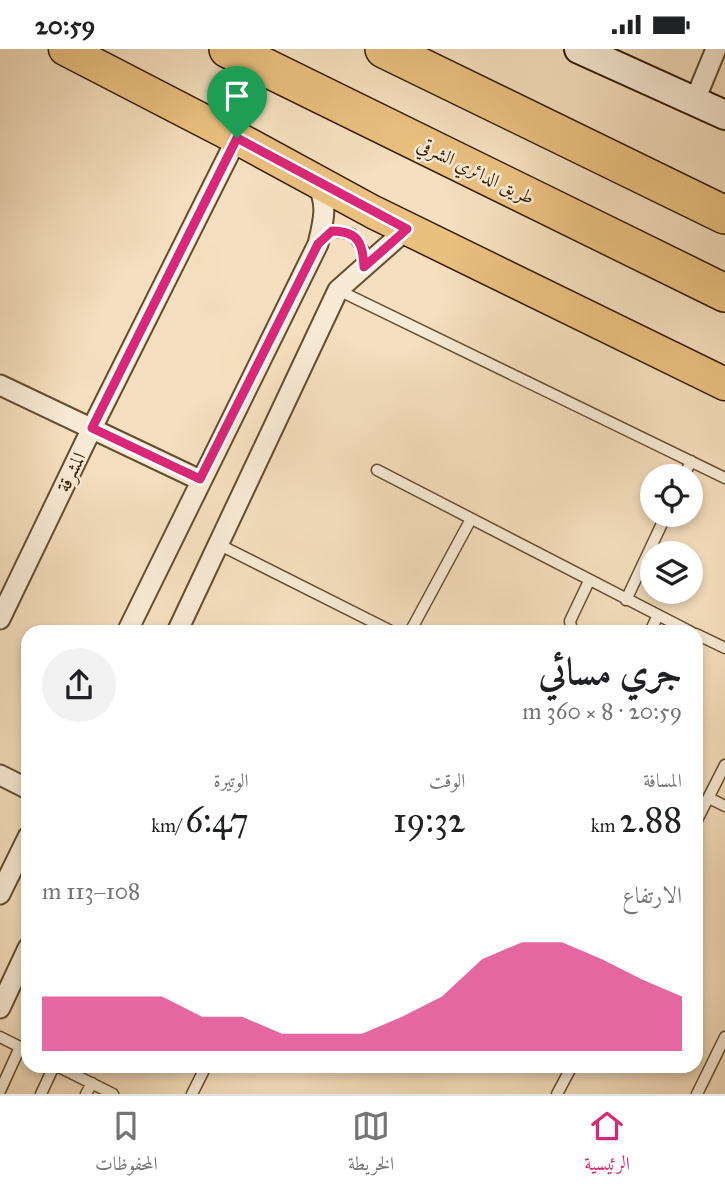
<!DOCTYPE html>
<html lang="ar">
<meta charset="utf-8">
<style>
:root{--surface:#fff;--page:#f2f2f2;--text:#202124;--muted:#757577;--line:#e0e0e0;--accent:#db2777}
body{margin:0;font-family:"IM FELL Great Primer",Amiri,serif;background:var(--page);color:var(--text);direction:rtl;height:100vh;display:flex;flex-direction:column;font-size:26px;white-space:nowrap}
*{box-sizing:border-box;margin:0}
p{font-size:23px;color:var(--muted)}
.icon{flex:none;width:38px;height:38px;fill:none;stroke:currentColor;stroke-width:2;stroke-linecap:round;stroke-linejoin:round}
.map{position:relative;flex:1;overflow:hidden;direction:ltr}
.drawer{position:absolute;left:21px;top:576px;width:682px;height:448px;display:flex;flex-direction:column;background:var(--surface);border-radius:21px;box-shadow:0 4px 10px #0003;direction:rtl}
.drawer>*{flex:none}
.controls{position:absolute;left:640px;top:415px;display:grid;gap:14px}
.controls a{display:grid;place-items:center;width:63px;height:63px;border-radius:50%;background:var(--surface);box-shadow:0 4px 10px #0003;font-size:35px}
.pin{position:absolute;display:grid;place-items:center;width:60px;height:60px;color:#fff;margin:-72px -30px;border-radius:50% 50% 50% 0;rotate:-45deg;box-shadow:0 0 7px #0007}
.pin .icon{rotate:45deg}
.round{display:grid;place-items:center;flex:none;width:74px;height:74px;border-radius:37px;background:var(--page)}
.overview{display:flex;align-items:center;justify-content:space-between;height:119px;padding:0 21px}
h1{font-size:38px;font-weight:600;line-height:52px}
.stats{display:grid;grid-template-columns:repeat(3,1fr);gap:10px;height:119px;padding:7px 21px}
.stats div{display:grid;align-content:center}
.stats b{font-size:35px;font-weight:600}
.stats small{font-size:19px;font-weight:400}
.stats p{font-size:19px}
.chart{height:196px;padding:14px 21px}
.chart p{display:flex;justify-content:space-between}
.chart svg{width:100%;height:126px;margin-top:7px;fill:var(--accent);opacity:.7}
.status{display:flex;justify-content:space-between;align-items:center;height:49px;padding:0 35px;background:var(--surface);direction:ltr}
.status svg{height:19px;fill:currentColor}
.dock{display:flex;justify-content:space-around;align-items:center;height:98px;border-top:2px solid var(--line);background:var(--surface);font-size:19px;color:var(--muted)}
.dock a{display:grid;justify-items:center;gap:4px}
.dock .selected{color:var(--accent)}
.map>svg:first-child{display:block}
.lines{fill:none;stroke-linecap:round;stroke-linejoin:round}
.service-casing{stroke:#644e30;stroke-width:13}
.minor-casing{stroke:#644e30;stroke-width:23}
.secondary-casing{stroke:#331d00;stroke-width:32}
.primary-casing{stroke:#331d00;stroke-width:35}
.motorway-casing{stroke:#331d00;stroke-width:40}
.service{stroke:#f8ead5;stroke-width:10}
.minor{stroke:#f8ead5;stroke-width:19}
.secondary{stroke:#f8ead5;stroke-width:28}
.primary{stroke:#eac07f;stroke-width:32}
.motorway{stroke:#eac07f;stroke-width:37}
.route-casing{stroke:#fff;stroke-width:14}
.route{stroke:#db2777;stroke-width:9}
.labels{text-anchor:middle;dominant-baseline:central;stroke-width:5;stroke-linejoin:round;paint-order:stroke}
.street-label{font-size:19px;fill:#331d00;stroke:#f8ead5}
</style>
<div class="status"><b>20:59</b><svg viewBox="0 0 49 12"><path d="M0 12V9h3v3zM5 12V6h3v6zM10 12V3h3v9zM15 12V0h3v12zM26 1h20v11H26zM47 4h2v5h-2z"/></svg></div>
<div class="map">
<svg width="725" height="1045" viewBox="0 0 725 1045">
<rect width="100%" height="100%" fill="#f5dfbe"/>
<filter id="stains"><feTurbulence type="fractalNoise" baseFrequency=".00286" numOctaves="4"/><feColorMatrix values="0 0 0 0 .2 0 0 0 0 .09 0 0 0 0 .02 0 0 0 .5 -.17"/></filter>
<radialGradient id="worn" r=".72"><stop offset=".6" stop-color="#630" stop-opacity="0"/><stop offset="1" stop-color="#630" stop-opacity=".3"/></radialGradient>
<g class="lines">
<g class="service-casing">
<path id="service" d="M323,190L332,182L352,185L364,202V217
M338,241L725,429
M377,421L691,583
M684,427L691,412
M218,495L393,583
M626,551L666,466
M410,583L471,470
M572,583L570,572L589,532
M650,583L658,566
M696,585L725,599
M709,749L725,757
M696,773L725,716
M0,988L28,1002
M57,1017L113,1045
M0,1042L20,998
M41,1045L54,1017
M86,1045L92,1034
M192,1045L206,1017
M557,1045L572,1017
M697,1045L725,988"/>
</g>
<g class="minor-casing">
<path id="minor" d="M695,51L716,0
M0,336L200,431
M0,570L92,379L237,89
M127,583L318,195C324,171 329,151 314,131
M177,583L338,241L407,180
M0,726L28,740
M0,845L28,788
M0,959L28,899"/>
</g>
<g class="secondary-casing">
<path id="secondary" d="M579,0L725,66"/>
</g>
<g class="primary-casing">
<path id="primary" d="M65,0L237,89L373,163L725,335"/>
</g>
<g class="motorway-casing">
<path id="motorway" d="M228,0L725,244
M384,0L725,166"/>
</g>
<use href="#service" class="service"/>
<use href="#minor" class="minor"/>
<use href="#secondary" class="secondary"/>
<use href="#primary" class="primary"/>
<use href="#motorway" class="motorway"/>
</g>
<g class="lines">
<g class="route-casing">
<path id="route" d="M237,89L407,180L364,218C363,194 358,182 332,182L318,195L200,430L92,379Z"/>
</g>
<use href="#route" class="route"/>
</g>
<g class="labels">
<g class="street-label">
<text transform="translate(476 122) rotate(26)">طريق الدائري الشرقي</text>
<text transform="translate(71 423) rotate(-64)">المشرقة</text>
</g>
</g>
<rect width="100%" height="100%" filter="url(#stains)"/>
<rect width="100%" height="100%" fill="url(#worn)"/>
</svg>
<div class="controls">
<a><svg class="icon" aria-label="locate" viewBox="0 0 24 24"><circle cx="12" cy="12" r="6"/><path d="M12 2v4M12 18v4M2 12h4M18 12h4"/></svg></a>
<a><svg class="icon" aria-label="layers" viewBox="0 0 24 24"><path d="M12 4l9 5-9 5-9-5zM3 14l9 5 9-5"/></svg></a>
</div>
<div class="pin" style="left:237px;top:89px;background:#1e9e55"><svg class="icon" aria-label="arrive" viewBox="0 0 24 24"><path d="M6 21V4h12l-3 4 3 4H6"/></svg></div>
<section class="drawer">
<div class="overview"><div><h1>جري مسائي</h1><p>20:59 · 8 × 360 m</p></div><a class="round"><svg class="icon" aria-label="share" viewBox="0 0 24 24"><path d="M12 15V3M7 8l5-5 5 5M5 13v7h14v-7"/></svg></a></div>
<div class="stats">
<div><p>المسافة</p><b>2.88<small> km</small></b></div>
<div><p>الوقت</p><b>19:32</b></div>
<div><p>الوتيرة</p><b>6:47<small> /km</small></b></div>
</div>
<div class="chart"><p><span>الارتفاع</span>108–113 m</p>
<svg viewBox="0 0 160 44" preserveAspectRatio="none"><path d="M0 44V25L10 25L20 25L30 25L40 32L50 32L60 38L70 38L80 38L90 32L100 25L110 12L120 6L130 6L140 12L150 19L160 25V44z"/></svg>
</div>
</section>
</div>
<nav class="dock">
<a class="selected"><svg class="icon" aria-label="home" viewBox="0 0 24 24"><path d="M3 11l9-7 9 7M6 9v11h12V9"/></svg>الرئيسية</a>
<a><svg class="icon" aria-label="map" viewBox="0 0 24 24"><path d="M3 6l6-2 6 2 6-2v14l-6 2-6-2-6 2zM9 4v14M15 6v14"/></svg>الخريطة</a>
<a><svg class="icon" aria-label="saved" viewBox="0 0 24 24"><path d="M7 4h10v16l-5-4-5 4z"/></svg>المحفوظات</a>
</nav>
